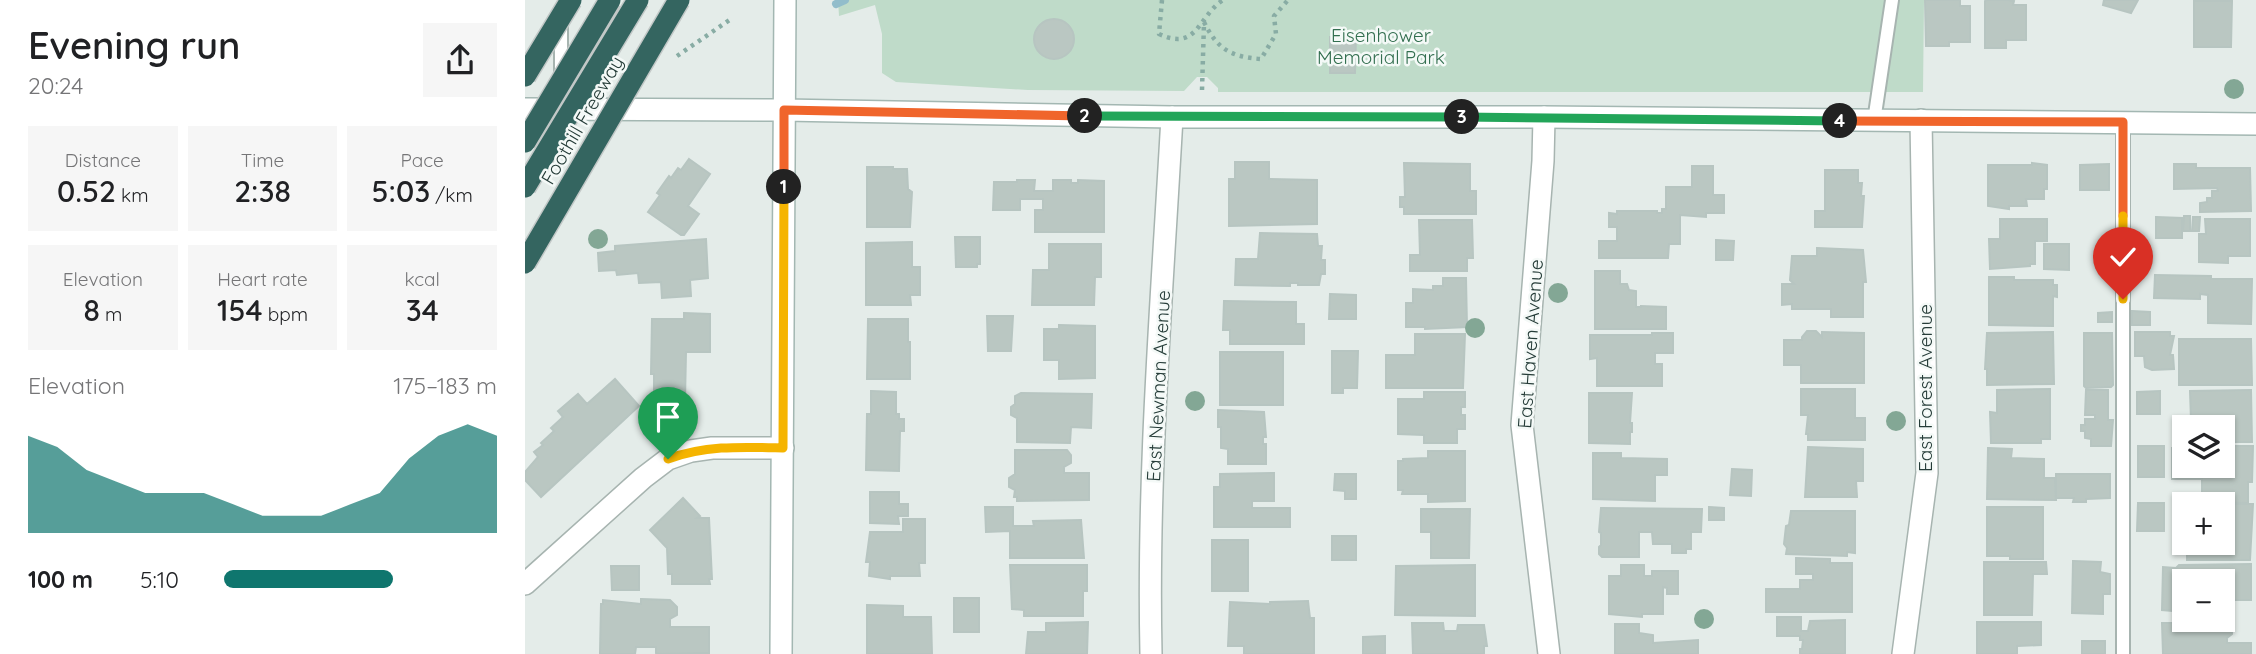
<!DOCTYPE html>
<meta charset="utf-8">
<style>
:root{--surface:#fff;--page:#f6f6f6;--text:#202124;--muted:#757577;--accent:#0f766e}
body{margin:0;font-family:Quicksand,sans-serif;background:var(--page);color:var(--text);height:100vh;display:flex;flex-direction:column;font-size:26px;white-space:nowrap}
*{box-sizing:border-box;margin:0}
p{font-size:23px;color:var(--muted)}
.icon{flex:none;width:38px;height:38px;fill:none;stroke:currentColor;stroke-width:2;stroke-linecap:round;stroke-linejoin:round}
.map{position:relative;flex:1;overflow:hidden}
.sheet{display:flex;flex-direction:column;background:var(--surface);width:525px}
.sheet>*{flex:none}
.fabs{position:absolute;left:1647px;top:415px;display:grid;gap:14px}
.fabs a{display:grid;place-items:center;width:63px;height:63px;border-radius:0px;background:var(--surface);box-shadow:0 2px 5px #0004;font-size:35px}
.pin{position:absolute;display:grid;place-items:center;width:60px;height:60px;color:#fff;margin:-72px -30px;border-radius:50% 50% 50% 0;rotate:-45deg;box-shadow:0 0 7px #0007}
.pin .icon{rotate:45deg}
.km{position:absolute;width:35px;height:35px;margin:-18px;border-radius:50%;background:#222;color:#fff;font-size:19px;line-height:35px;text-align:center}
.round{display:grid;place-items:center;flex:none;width:74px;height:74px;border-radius:0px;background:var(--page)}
.summary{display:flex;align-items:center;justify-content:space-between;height:119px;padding:0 28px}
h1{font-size:38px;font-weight:600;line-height:52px}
.metrics{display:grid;grid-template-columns:repeat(3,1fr);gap:10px;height:119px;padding:7px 28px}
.metrics div{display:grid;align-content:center;border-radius:0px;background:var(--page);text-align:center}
.metrics b{font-size:30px;font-weight:600}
.metrics small{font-size:19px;font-weight:400}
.metrics p{font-size:19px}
.chart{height:196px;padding:14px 28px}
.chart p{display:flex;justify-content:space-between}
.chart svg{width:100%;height:126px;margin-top:7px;fill:var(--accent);opacity:.7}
ul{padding:0 28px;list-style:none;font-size:23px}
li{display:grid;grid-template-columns:112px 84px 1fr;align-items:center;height:52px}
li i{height:18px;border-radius:9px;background:var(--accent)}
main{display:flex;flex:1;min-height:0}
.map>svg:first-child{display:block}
.green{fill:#bfdbc9}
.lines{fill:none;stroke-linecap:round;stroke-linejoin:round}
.stream{stroke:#92bdcb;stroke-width:8}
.building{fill:#bac7c2;stroke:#b7c5c1;stroke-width:2}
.lane-casing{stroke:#a7b4b0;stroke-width:16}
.street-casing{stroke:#a7b4b0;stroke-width:24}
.secondary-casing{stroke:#a3b7b2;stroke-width:24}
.path{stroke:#88aca4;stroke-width:4.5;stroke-dasharray:3.5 5;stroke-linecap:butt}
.lane{stroke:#fff;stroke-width:12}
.street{stroke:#fff;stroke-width:21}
.secondary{stroke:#fff;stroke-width:21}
.highway-bridge-casing{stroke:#c2c8c7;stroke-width:24;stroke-linecap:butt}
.highway-bridge{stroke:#346560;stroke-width:21}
.tree{fill:#83a795}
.split-1-casing{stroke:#fff;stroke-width:14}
.split-2-casing{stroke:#fff;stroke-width:14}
.split-3-casing{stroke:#fff;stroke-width:14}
.split-4-casing{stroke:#fff;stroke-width:14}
.split-5-casing{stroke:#fff;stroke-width:14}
.split-6-casing{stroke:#fff;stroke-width:14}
.split-1{stroke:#f5b400;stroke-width:9}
.split-2{stroke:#f0652b;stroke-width:9}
.split-3{stroke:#22a559;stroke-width:9}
.split-4{stroke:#22a559;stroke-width:9}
.split-5{stroke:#f0652b;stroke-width:9}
.split-6{stroke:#f5b400;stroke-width:9}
.labels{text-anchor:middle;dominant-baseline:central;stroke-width:5;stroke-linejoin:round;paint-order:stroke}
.park-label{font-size:19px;fill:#336f50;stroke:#f4f9f7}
.street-label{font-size:19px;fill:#253c38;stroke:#f4f9f7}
</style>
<main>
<section class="sheet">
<div class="summary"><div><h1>Evening run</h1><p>20:24</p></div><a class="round"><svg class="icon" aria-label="share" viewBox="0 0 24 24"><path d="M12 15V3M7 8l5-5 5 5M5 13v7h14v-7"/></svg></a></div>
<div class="metrics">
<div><p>Distance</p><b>0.52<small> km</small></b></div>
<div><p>Time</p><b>2:38</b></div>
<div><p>Pace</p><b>5:03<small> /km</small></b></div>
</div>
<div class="metrics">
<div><p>Elevation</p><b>8<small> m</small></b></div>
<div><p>Heart rate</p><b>154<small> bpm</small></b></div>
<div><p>kcal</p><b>34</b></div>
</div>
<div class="chart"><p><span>Elevation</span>175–183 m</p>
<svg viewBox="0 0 160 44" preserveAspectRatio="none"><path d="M0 44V10L10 14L20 22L30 26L40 30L50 30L60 30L70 34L80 38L90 38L100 38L110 34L120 30L130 18L140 10L150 6L160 10V44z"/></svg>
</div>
<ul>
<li><b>100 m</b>5:10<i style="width:62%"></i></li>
</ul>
</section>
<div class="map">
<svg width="1731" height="654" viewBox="0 0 1731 654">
<rect width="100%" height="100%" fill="#e4ece9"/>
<path class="green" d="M313,0H1399L1398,92H693V88L682,77H672L659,91L503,90L371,82L357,73V34L350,5L314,16Z"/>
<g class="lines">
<path class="stream" d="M311,4L320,0"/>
</g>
<path class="building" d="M1400,0H1435V6H1445V42H1424V46H1401Z
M1462,0H1483L1489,1L1488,5H1501V40H1481V48H1460V1Z
M1579,0H1613L1606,13L1578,5Z
M1669,1H1707L1706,47H1669Z
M509 39a20 20 0 1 1 40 0a20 20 0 1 1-40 0Z
M805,37H831L830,73H805Z
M164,159L185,174L163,206L174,214L159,235H156L123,212L135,195L132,193L144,176L146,178L153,168L156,170Z
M710,162H744V179L792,180V224L704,226V179H710Z
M879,163L945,164V191H951V214H879V207H875V197H880Z
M1507,163L1522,165V189H1519V199H1501L1502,206H1484V209L1463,206V165H1507Z
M1584,164V190H1555V165Z
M1649,164H1671V168H1725L1726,211L1675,212V203L1682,202V198H1687V191H1693L1692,188L1649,189Z
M1167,166H1188V195H1199V213H1181V217L1155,215V244H1144L1143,258H1074V241H1092V227H1084V213L1092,214V211H1132V213H1137V209H1141V187H1167Z
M342,167H368V169H382L383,189L387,192L385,227H342Z
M1300,170H1333V183H1337L1336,196H1339L1337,227H1290V211H1300Z
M492,180H510L509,191H528V180H546V183H553V180L579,181V232H510V210H518V199H495V210H468L469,182H492Z
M1659,216H1665V231H1658Z
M1631,217L1657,218V238H1631Z
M1668,217H1675L1674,231H1667Z
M1475,219H1522V241H1510V264H1505V266L1465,269L1464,239H1475Z
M1680,219H1725V256H1703V263L1674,262V234H1681Z
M894,220H947L948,258H942V271H885V255H895Z
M735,233L792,234L793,246H797L796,260H800V274H796L794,285H773V283H765V286L710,285L711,259H733Z
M430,237H455V264H452V267H431Z
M181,239L183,278L165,280L166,296L137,298L136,282L114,283L113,273L92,275L91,270L74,271L73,253L90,251V246Z
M1191,240L1209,241L1208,260H1191Z
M387,242V267H395V295H385L386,305H341V243Z
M524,244H576V277H570L569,305H507L508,270H524Z
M1519,244H1544V270L1519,269Z
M1292,248L1338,250L1341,282H1338V317H1306V309H1267V304L1257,305V284H1269L1265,280L1267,256H1292Z
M1070,271H1095V284H1102L1104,290L1111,291V307H1116V306L1141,307V329H1070Z
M1630,275L1686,276V279H1727L1726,324L1683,323V295L1675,294V299L1629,298Z
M1464,277H1489V280H1528V285H1532V297L1528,296V326L1464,325Z
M918,278H941L942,327L900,329V327H881V303H888V289L908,290V286H918Z
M805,294L831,295V319H804Z
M699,301L771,302V324H779V344H705V330H698Z
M1607,311L1625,312V325H1607Z
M1587,312V322H1573V313Z
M159,313L185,314V352H161L160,401H129V374H126L127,319H159Z
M462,316H488L486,351H463Z
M343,319H383V342H385V379H342Z
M534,325L570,326V378L534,379V360H519V329H534Z
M1282,331H1291L1297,337V332L1339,333V383H1276V365H1259V340H1277V337Z
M1528,332L1529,384L1462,385V369H1460L1462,333Z
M1610,332H1645V336H1649L1645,355H1648L1649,369L1627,370L1620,367L1619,356H1610Z
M1127,333H1148V353H1130V364H1137V386H1072V358L1065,359V335H1127Z
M1559,333H1587L1588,385L1586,387L1561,388L1559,386Z
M890,334H940L938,388H861V355H890Z
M1654,339H1726L1727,385H1654Z
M807,351H833L832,388H818V393H807Z
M695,352H758V405H695Z
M90,379L114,406L16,497L0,480V472L13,457L9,452L18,445L16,443L29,431L26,428L38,417L33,411L53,394L62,404Z
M1276,389H1330V418H1340V440H1283V434H1281L1283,415H1276Z
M1525,389V439H1516V443H1466L1465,412L1472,413V390Z
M1561,390H1583V420H1588L1586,446H1566V439L1560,438V431H1556V425H1560V419H1570V415H1560Z
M1726,390L1727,442H1698V427H1668V420H1666L1665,391Z
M346,391L371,392V414H374V419H379V431H375L374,471L341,470L342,414H346Z
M1635,391V414H1612V392Z
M899,392H940V407H936V415H940V429H932V443H899V435L873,434V399H899Z
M496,393L567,394L566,428L546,427L545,443L492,442V418L486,415V407L490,404V396Z
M1064,393H1107L1105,423H1107V432H1105V444L1064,443Z
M693,410L739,412L741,437H738V444H741V464H703V449L696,448V427H693Z
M1613,446H1639V477H1613Z
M1698,446H1728L1727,482H1723V503L1677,502V479H1647V448H1659V466H1698Z
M1283,447L1338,449V481H1331L1332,497H1280Z
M1463,448L1487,449L1486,458L1519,459V478H1530L1531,500L1462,499Z
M490,450H542L546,455V463L539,467V473H564V500L492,501V497H489L490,490L484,487V478L490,474Z
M903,451H940V501L903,502V494H877L878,490H873V461H878V459L903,458Z
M1068,453H1096V458L1142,459V475H1130V501L1068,499Z
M1207,469L1227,470L1226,496L1205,495Z
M749,473V501H727V508H765V527H689V487H695V474Z
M810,474H831V499H820V491L809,490Z
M1531,474H1585V498L1561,499V502H1548L1549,498H1531Z
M345,492H374V504H383V516H373L374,524L345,523Z
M158,498L175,516L172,518H184L187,579H184L185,584H147V574H143L142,548L125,530Z
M1613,503H1639V531H1612Z
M1664,504H1728L1725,560H1662V542H1698V504Z
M460,507H488V526H509L508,521L556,520L559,558H485V531L461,532Z
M1184,507L1199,508V520H1184Z
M1462,507H1518V559H1485V556H1462Z
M1076,508L1177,509L1176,532H1166V549H1161V553H1147V544H1128L1127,532H1114V557H1077L1074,554V547L1076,545V533L1074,532Z
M896,509H945L944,558H906V532H896Z
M1266,511H1330V553L1322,552V556L1261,554L1262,548L1259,544L1261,526L1264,525Z
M378,519H400V563H394L395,576H365V579L344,576L345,562H341L345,532H378Z
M807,536H831V560H807Z
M687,540H723V591H687Z
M1271,558L1305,559V563H1327V612H1241V589H1275V580H1288V574H1271Z
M1548,561L1576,562L1575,572L1585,574V594H1578V614L1547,613Z
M1459,562H1521L1522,574H1508L1507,615H1459Z
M1726,564V600H1707V610L1704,614H1698V581H1659V614L1651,615L1648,611L1637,610L1638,567L1651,568L1654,565Z
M485,565H562V591H558V616H499V610L487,609Z
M950,565V616L870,615L871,566Z
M1096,565H1119V576H1127V571H1153V594H1142V588L1138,587V614H1117V617L1084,614V576H1096Z
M86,566H114V590H87Z
M429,598H454V632H429Z
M116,599L145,600L152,607V615L145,619V627H184V653L134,654L131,653V647H111L110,654H75L76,604H78V600L116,604Z
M783,601L785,618H789V654H719V646H703L705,602L745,604V602Z
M342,605L378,606V617H406L407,654H342Z
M1252,617H1276V631H1283L1285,621L1320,620V654H1275V649H1277L1278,640H1275V636H1252Z
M563,622L562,654H501L503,632H521V623Z
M1452,622H1516V645L1492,646V654H1452Z
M887,623H918L919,631H932L933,625H959L962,646H959V654H888Z
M1637,623H1703L1707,626V634L1702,638V643H1726V654H1638Z
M1090,624H1114V633L1128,635V643L1173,640V654H1090Z
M860,636V654H838V637Z
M1557,641H1580V654H1557Z"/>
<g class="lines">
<g class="lane-casing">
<path id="lane" d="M36,77V21
M1349,121L1367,0
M1598,654V122"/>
</g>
<g class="street-casing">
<path id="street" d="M1019,117L1018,161L997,425L1024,654
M0,584L118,478L143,459L166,451L187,448H258
M626,654C622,475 637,296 647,117
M1378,654L1402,473L1396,120"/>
</g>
<g class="secondary-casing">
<path id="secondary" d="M0,109L259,110L647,117H1019L1731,124
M256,654L260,0"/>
</g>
<path class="path" d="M637,0L634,34C673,52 673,16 698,0
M679,22C692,49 706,57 736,59L751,34L749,16L763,0
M152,56L206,19
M677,90L679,23"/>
<use href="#lane" class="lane"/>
<use href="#street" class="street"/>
<use href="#secondary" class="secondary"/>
<g class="highway-bridge-casing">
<path id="highway-bridge" d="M0,76L46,0
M0,142L85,0
M0,187L113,0
M0,263L154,0"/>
</g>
<use href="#highway-bridge" class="highway-bridge"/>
</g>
<g class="tree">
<circle cx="1709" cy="89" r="10"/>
<circle cx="73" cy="239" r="10"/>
<circle cx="1033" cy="293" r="10"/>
<circle cx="950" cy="328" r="10"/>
<circle cx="670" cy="401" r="10"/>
<circle cx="1371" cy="421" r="10"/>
<circle cx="1179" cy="619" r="10"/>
</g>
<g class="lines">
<g class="split-1-casing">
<path id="split-1" d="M143,459C181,445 218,447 258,448L259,187"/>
</g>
<g class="split-2-casing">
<path id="split-2" d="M259,187V110L560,116"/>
</g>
<g class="split-3-casing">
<path id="split-3" d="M560,116L937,117"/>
</g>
<g class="split-4-casing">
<path id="split-4" d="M937,117L1315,121"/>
</g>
<g class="split-5-casing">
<path id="split-5" d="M1315,121L1598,122V216"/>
</g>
<g class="split-6-casing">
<path id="split-6" d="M1598,299V216"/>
</g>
<use href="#split-1" class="split-1"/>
<use href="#split-2" class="split-2"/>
<use href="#split-3" class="split-3"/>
<use href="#split-4" class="split-4"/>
<use href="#split-5" class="split-5"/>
<use href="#split-6" class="split-6"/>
</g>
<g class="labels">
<g class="park-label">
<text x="856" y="35">Eisenhower<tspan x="856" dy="22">Memorial Park</tspan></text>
</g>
<g class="street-label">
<text transform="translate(57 120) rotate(-60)">Foothill Freeway</text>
<text transform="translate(1005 344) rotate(-86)">East Haven Avenue</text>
<text transform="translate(633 386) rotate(-87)">East Newman Avenue</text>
<text transform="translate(1400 388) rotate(-90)">East Forest Avenue</text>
</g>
</g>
</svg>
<div class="fabs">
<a><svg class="icon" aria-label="layers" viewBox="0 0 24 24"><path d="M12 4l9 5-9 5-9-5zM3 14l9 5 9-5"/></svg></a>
<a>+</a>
<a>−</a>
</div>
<div class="pin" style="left:143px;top:459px;background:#1e9e55"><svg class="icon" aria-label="arrive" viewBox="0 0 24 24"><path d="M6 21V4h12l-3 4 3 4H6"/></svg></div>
<div class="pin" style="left:1598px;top:299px;background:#d93025"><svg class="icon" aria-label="check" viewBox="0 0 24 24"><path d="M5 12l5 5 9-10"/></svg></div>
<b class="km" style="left:259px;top:187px">1</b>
<b class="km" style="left:560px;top:116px">2</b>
<b class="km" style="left:937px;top:117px">3</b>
<b class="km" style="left:1315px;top:121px">4</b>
</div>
</main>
